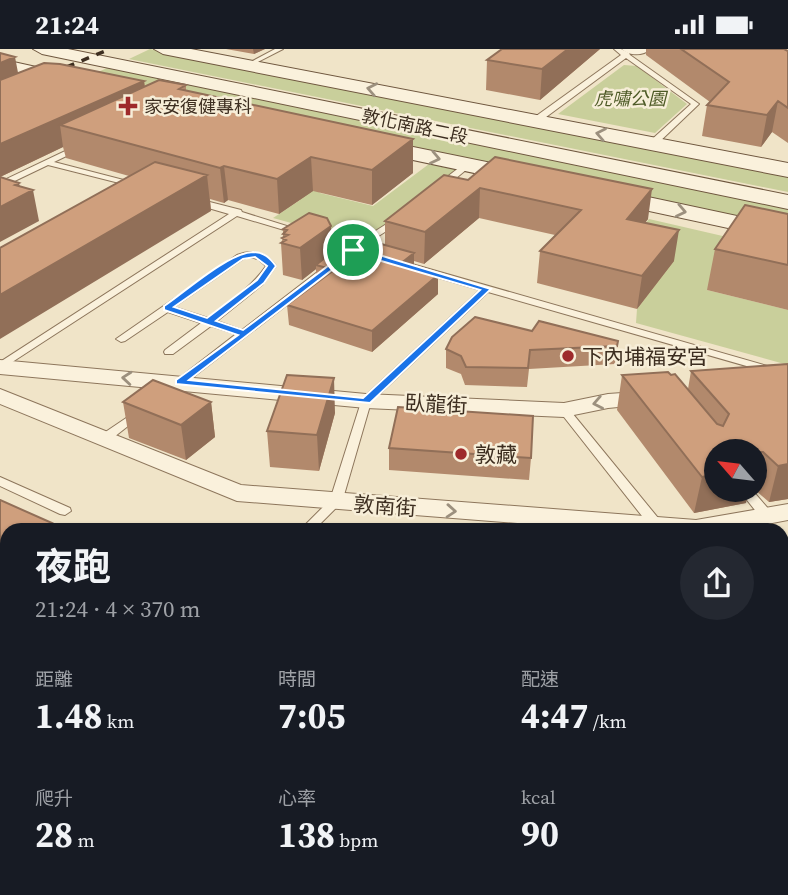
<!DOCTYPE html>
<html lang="zh-TW">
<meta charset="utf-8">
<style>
:root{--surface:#171b24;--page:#242831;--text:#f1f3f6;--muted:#9ea1a6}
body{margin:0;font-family:"Source Serif 4","Noto Sans TC",serif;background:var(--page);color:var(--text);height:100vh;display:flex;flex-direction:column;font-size:26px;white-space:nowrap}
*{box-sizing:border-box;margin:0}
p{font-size:23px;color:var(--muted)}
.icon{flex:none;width:38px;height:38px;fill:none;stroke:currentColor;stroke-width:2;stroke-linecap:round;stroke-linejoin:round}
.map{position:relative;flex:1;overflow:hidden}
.side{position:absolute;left:0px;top:474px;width:789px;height:373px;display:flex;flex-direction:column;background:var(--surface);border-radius:21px 21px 0 0;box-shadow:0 2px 5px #0004}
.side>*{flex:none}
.needle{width:46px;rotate:298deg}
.fabs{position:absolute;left:704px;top:390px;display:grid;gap:14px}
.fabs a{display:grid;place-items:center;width:63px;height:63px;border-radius:50%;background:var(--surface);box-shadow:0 2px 5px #0004;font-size:35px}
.pin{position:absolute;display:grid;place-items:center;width:60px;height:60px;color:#fff;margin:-30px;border:4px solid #fff;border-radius:50%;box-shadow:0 2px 7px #0007}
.round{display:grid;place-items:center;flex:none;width:74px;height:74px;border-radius:37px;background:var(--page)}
.summary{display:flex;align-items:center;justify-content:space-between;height:119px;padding:0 35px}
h1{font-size:38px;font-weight:700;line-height:52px}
.metrics{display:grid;grid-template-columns:repeat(3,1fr);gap:10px;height:119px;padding:7px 35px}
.metrics div{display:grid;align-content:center}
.metrics b{font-size:35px;font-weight:700}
.metrics small{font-size:19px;font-weight:400}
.metrics p{font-size:19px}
.status{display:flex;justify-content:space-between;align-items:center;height:49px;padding:0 35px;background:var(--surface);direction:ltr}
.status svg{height:19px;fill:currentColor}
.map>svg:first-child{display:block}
.green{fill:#c9cf9b}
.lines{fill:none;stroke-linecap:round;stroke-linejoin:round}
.service-casing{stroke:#8d765c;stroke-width:2}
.minor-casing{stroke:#8d765c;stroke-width:2}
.tertiary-casing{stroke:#8d765c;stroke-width:2}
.secondary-casing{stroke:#6f573f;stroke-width:2}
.service{fill:#faf1dc;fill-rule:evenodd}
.minor{fill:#faf1dc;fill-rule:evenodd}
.tertiary{fill:#faf1dc;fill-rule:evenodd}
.secondary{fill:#faf1dc;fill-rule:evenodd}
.rail{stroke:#3d2e20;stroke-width:3.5;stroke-dasharray:8 8;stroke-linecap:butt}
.wall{fill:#b2896c}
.shaded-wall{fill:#916f58}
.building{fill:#cf9f7d;stroke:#916f58;stroke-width:2}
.oneway{stroke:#9c907e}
.route{fill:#1a73e8;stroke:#fff;stroke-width:2;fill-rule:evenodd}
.poi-dot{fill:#9e2a2b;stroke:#f7eed8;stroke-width:2.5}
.labels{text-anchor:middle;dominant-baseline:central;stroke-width:5;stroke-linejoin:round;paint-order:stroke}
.far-park-label{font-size:18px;font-style:italic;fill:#4d5a26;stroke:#f7eed8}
.far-poi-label{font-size:18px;fill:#3d2e20;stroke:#f7eed8;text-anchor:start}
.far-street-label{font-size:18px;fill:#3d2e20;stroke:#f7eed8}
.poi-label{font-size:21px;fill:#3d2e20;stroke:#f7eed8;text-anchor:start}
.street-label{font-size:21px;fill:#3d2e20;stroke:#f7eed8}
</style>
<div class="status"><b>21:24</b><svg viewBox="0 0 49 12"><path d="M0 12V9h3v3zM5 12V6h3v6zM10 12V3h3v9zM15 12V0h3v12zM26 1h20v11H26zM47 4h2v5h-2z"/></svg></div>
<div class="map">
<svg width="788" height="846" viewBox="0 0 788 846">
<rect width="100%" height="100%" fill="#f0e4c8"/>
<path class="green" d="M150,0L788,126V143L129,10Z
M624,16L637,17L687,55L655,84L558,65Z
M107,19L788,160V178L85,29Z
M283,88L320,144L373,157L429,115L457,121L364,194L273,169L300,151Z
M649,170L740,191L707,241L788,261V316L636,274L637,260L673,212L623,201Z
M782,577L788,583V674L782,671Z"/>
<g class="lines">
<g class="service-casing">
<path id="service" d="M275,0H283L250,17L245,16Z
M614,0H621L629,4L630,6L699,55L655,97H649V93L691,55L626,9L538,74H532V70L621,6Z
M80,95H83V99L54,113L139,135V139L48,116L0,139V133Z
M465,114L472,116L444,139H438V135Z
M194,149L241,161L242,163L306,183L301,186L237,167L0,321V313L229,165L191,154L190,152Z
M399,167L403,170L402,172L360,199L377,205V209L374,210L354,204L179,339H171L169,337L236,285L211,277L173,305H165L164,303L165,301L201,274L168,263L125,292L121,293L116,290L237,206C253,200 265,203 276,217L263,235L217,272L242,281L346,201L315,191V187H321L352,197ZM249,208L258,210L266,217C251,239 229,253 208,269L174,258L243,210Z
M398,211L788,323V329L488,243L371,353L342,453L314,481H300L330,451L362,350L480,241L395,216L393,214Z
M564,358L568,359L663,475L664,478L663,481H653L560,363L558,361L560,359Z
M138,361L144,364L142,366L109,392H101L99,389L101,386Z
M0,428L70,459L71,462L65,466L60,465L0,437Z
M739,441H752L772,464L773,467L772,470H762Z
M11,840H29L27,846H9Z"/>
</g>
<g class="minor-casing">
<path id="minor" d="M0,311L366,345L564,354L608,345L651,342L659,344L662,349L659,354L608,359L564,368L366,359L0,325Z
M0,340L241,436L696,471L788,455V471L735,481H605L237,452L0,355Z"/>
</g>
<g class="tertiary-casing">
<path id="tertiary" d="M622,0H650C644,7 628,7 622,0Z"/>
</g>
<g class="secondary-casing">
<path id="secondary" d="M33,0H68L788,146V160L42,5Z
M154,0H191L788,114V128L163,5Z
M0,10L77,27L79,31L70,37L0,22Z
M369,89L526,121L534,123L537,128L534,133L526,135L361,100L358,95L361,90Z
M606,139L788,178V192L598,151L594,146L598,141Z"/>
</g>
<use href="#service" class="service"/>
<use href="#minor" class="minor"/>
<use href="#tertiary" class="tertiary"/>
<use href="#secondary" class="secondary"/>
<path class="rail" d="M52,24L110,0"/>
</g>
<path class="wall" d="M226,0H265L254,5Z
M502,0H600L540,51L486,41L487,11Z
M646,0H784L788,2V94L772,83L761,98L702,87L707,56L710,53L646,6Z
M18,24L144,32L145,38L186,36V42L413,124L372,156L313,142L279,165L228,151L224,154L210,150L211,162L129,127L66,109L63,98L0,128Z
M444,126L648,170L645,174L674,212L637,260L537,234L540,202L555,186L479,169L424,215L414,212V219L438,226V245L372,303L289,276L287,256L316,234V220L302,231L283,226L281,194L283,189V180L332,204L342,215L385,196V172Z
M788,165V261L707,241L715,200Z
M532,282L618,292L615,315L529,320L527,338L465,336L461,325L446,319V300Z
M788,315V450L769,453L754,440V402H716L746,454L694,464L617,361L622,326H671L688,340L691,322Z
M123,353H211L215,388L186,411L129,389Z
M335,364L319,422L270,418L267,382Z
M389,399L531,409L529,431L389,421Z
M285,840H782L788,846H272Z"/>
<path class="shaded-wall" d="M253,0H265L254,5Z
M568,0H600L540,51L542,20Z
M15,8L20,34L0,43V14Z
M144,32L147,59L60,76L63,98L0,128V95Z
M778,52L772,83L761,98L767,66Z
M413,90V124L372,156V121Z
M311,108L313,142L279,165L277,130Z
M224,117L228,151L224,154L220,119Z
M207,126L211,162L0,290V246Z
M19,134L22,147L33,141L39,172L0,193V158L15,136Z
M480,139L479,169L424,215L425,183Z
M652,140L648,170L623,201L627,170Z
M331,177L332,208L316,216V220L302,231L300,199Z
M679,181L674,212L637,260L642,227Z
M414,204V223L400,215Z
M438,226V245L372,303V282Z
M334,329L335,364L319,422L317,386Z
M211,353L215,388L186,411L181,376Z
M788,415V450L769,453L778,417Z
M716,425V441H749L746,454L694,464L702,428Z
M52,474L54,481H43Z
M7,509V544L0,549V514Z
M7,670V708L0,715V677Z"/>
<path class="building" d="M502,0H568L542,20L487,11Z
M681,0H784L788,2V59L778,52L767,66L707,56L729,33Z
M0,4L15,8L0,14Z
M44,14L60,15L144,32L0,95V31Z
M159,31L186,36L179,40L413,90L372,121L311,108L277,130L224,117L220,119L60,76Z
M495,108L652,140L627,170L679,181L642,227L540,202L581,161L480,139L425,183L385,172L444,126L468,131Z
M155,113L207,126L0,246V199Z
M0,128L19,134L15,136L33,141L0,158Z
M745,156L788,165V216L715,200Z
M309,164L327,169L331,177L300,199L281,194L286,191L282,189L288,186L283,185L287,181L283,180Z
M374,193L414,204L400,215L438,226L372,282L287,256L334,221L316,216L336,200L342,215Z
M475,268L532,282L539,272L618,292L617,297L530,301L528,319L466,318L461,307L446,300L452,288Z
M788,315V415L778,417L763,403L716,402V425L702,428L622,326L668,323L671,326L675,325L717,375L723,377L729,365L691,322Z
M287,326L334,329L317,386L267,382Z
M153,331L211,353L181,376L123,353Z
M398,358L533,367L531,409L389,399Z
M0,451L52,474L43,481H7V509L0,514Z
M7,571V670L0,677V577Z
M782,668L788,670V846H697L682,840H782Z
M285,840H631L638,846H272Z"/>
<defs><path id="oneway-chevron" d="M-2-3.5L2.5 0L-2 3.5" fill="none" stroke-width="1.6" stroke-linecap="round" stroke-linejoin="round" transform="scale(1.75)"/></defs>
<g class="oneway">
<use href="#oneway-chevron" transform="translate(372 40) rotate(-169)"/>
<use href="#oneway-chevron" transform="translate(601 85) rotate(-169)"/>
<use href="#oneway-chevron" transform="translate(435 109) rotate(12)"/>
<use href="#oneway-chevron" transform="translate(681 162) rotate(12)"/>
<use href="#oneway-chevron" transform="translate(127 329) rotate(-175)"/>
<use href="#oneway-chevron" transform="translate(598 354) rotate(169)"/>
<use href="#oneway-chevron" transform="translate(451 462) rotate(4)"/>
</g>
<path class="route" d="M353,198L491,240L370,354L176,335V331L238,286L164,261V257C186,242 228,204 253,203C264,203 270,209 276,217L264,234L216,272L243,281ZM354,204L480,241L363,349L189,331ZM255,208L267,217L257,231L207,269L174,258L243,210Z"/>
<g class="poi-dot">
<path d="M124.5 46.5h7v7h7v7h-7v7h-7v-7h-7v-7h7z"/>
<circle cx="568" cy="307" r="7"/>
<circle cx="461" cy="405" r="7"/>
</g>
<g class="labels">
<g class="far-park-label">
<text x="630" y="49">虎嘯公園</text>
</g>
<g class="far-poi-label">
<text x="144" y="57">家安復健專科</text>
</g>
<g class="far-street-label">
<text transform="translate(415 77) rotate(12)">敦化南路二段</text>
</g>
<g class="poi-label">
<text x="582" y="307">下內埔福安宮</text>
<text x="475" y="405">敦藏</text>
</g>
<g class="street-label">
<text transform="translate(436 355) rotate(3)">臥龍街</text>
<text transform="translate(385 457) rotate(4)">敦南街</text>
</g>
</g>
</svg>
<div class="fabs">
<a><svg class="needle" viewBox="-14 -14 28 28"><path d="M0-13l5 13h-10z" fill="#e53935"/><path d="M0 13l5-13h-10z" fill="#9ea1a6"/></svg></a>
</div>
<div class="pin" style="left:353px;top:201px;background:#1e9e55"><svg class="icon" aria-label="arrive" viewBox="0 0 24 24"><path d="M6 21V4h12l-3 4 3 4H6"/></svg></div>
<section class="side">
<div class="summary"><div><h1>夜跑</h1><p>21:24 · 4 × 370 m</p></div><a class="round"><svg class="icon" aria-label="share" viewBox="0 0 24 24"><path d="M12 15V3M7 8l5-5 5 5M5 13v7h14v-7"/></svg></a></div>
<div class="metrics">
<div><p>距離</p><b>1.48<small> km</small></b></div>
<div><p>時間</p><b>7:05</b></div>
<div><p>配速</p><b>4:47<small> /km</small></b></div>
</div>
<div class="metrics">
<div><p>爬升</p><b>28<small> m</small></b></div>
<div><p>心率</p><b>138<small> bpm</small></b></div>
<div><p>kcal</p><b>90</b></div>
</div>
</section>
</div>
